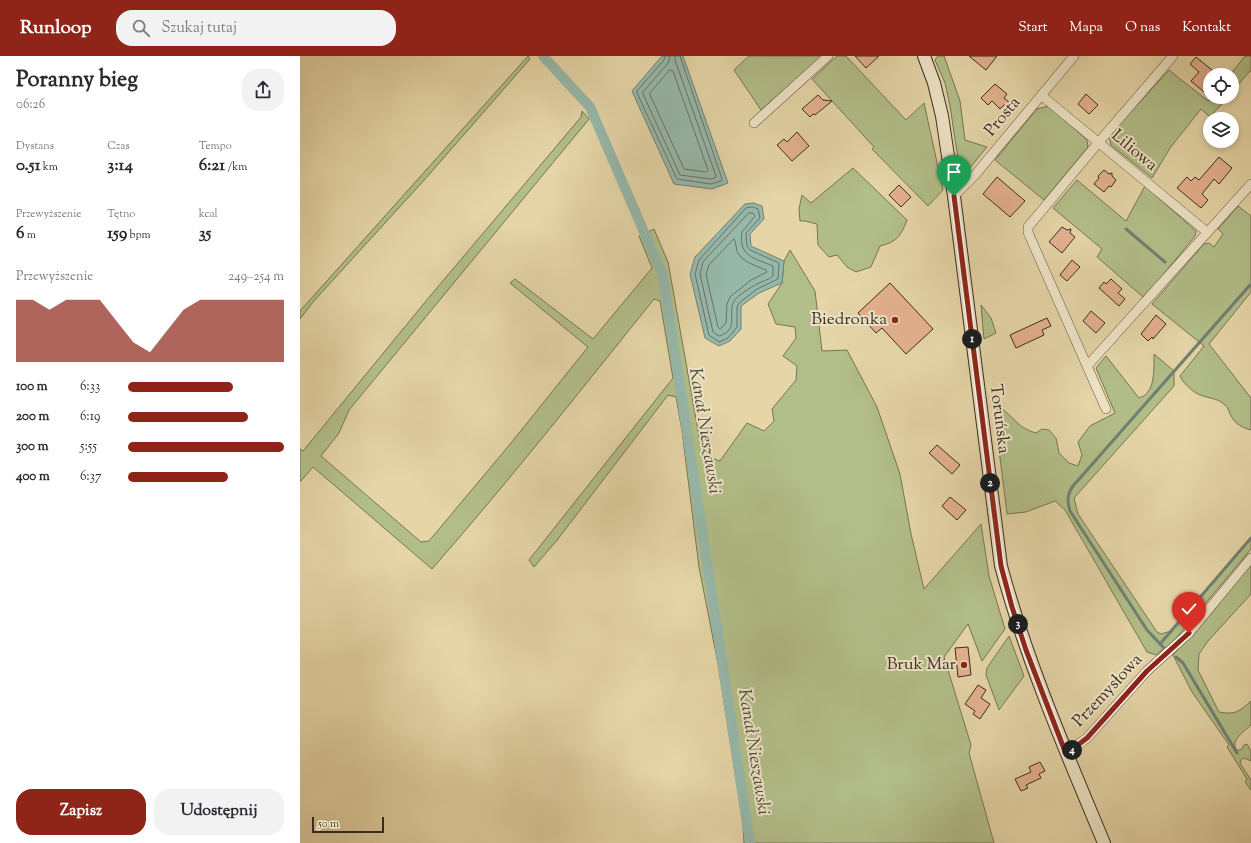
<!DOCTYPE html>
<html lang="pl">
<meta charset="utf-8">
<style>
:root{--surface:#fff;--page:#f2f2f3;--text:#2b2b33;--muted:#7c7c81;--accent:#8f2418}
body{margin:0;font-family:"Sorts Mill Goudy",serif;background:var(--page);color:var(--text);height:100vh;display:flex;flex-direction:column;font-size:15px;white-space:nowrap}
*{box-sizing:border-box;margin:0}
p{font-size:13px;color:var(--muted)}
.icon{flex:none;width:22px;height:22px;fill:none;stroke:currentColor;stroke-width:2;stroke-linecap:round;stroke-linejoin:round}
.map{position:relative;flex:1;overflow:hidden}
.sheet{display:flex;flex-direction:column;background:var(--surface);width:300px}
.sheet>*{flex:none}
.controls{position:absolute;left:903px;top:12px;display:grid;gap:8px}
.controls a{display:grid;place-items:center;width:36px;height:36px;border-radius:50%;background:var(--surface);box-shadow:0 2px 6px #0003;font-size:20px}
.scale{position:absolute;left:12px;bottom:10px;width:72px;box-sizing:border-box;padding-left:4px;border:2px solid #3a2c21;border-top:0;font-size:11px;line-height:14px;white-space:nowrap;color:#3a2c21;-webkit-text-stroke:3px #eee4c6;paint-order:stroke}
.pin{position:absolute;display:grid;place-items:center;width:34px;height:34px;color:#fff;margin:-41px -17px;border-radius:50% 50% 50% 0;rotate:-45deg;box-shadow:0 0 4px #0007}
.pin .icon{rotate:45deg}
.km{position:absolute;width:20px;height:20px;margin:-10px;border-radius:50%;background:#222;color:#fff;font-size:11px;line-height:20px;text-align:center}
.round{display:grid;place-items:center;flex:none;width:42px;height:42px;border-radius:16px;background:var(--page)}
.headline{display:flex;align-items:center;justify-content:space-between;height:68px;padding:0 16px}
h1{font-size:22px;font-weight:700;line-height:30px}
.metrics{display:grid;grid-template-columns:repeat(3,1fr);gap:6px;height:68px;padding:4px 16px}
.metrics div{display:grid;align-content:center}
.metrics b{font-size:17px;font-weight:700}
.metrics small{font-size:11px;font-weight:400}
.metrics p{font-size:11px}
.chart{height:112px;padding:8px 16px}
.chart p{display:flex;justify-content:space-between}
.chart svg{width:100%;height:72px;margin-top:4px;fill:var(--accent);opacity:.7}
.cta{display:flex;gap:8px;margin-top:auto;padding:8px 16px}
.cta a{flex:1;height:46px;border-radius:16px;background:var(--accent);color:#fff;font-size:16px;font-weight:700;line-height:46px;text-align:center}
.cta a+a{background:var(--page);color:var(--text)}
ul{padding:0 16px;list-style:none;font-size:13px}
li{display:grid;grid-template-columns:64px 48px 1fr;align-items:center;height:30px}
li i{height:10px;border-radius:5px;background:var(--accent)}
header{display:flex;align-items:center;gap:24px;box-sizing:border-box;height:56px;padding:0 20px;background:var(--accent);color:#fff}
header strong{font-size:19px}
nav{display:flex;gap:22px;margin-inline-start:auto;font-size:14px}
.search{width:280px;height:36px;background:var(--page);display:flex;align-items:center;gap:10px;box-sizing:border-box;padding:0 14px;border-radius:16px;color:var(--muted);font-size:15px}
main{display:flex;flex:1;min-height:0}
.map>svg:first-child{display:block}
.green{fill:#b2be89;stroke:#767555}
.water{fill:#96b8aa;stroke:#718073}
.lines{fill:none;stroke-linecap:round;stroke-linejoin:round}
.shore{stroke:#687266;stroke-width:1}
.stream{stroke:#718073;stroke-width:3}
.canal{stroke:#96b8aa;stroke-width:10}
.building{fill:#e4b18e;stroke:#3a2c21}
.street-casing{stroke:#655642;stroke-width:10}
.secondary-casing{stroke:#3a2c21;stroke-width:14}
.street{stroke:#eee4c6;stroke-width:9}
.secondary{stroke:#eee4c6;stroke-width:12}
.route-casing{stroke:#fff;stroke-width:8}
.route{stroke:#8f2418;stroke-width:5}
.poi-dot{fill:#8f2418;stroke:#eee4c6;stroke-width:1.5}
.labels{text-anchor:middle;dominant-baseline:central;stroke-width:4;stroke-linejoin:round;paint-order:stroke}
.street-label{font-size:17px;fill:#3a2c21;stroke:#eee4c6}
.poi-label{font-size:17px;fill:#3a2c21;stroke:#eee4c6;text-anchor:end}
.water-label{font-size:18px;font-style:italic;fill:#4c483c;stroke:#eee4c6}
</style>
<header>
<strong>Runloop</strong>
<div class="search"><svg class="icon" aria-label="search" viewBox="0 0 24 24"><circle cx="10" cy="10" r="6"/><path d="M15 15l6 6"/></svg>Szukaj tutaj</div>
<nav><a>Start</a><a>Mapa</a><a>O nas</a><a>Kontakt</a></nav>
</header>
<main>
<section class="sheet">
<div class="headline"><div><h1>Poranny bieg</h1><p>06:26</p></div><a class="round"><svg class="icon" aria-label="share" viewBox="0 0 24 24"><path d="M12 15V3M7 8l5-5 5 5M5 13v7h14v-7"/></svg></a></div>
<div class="metrics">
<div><p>Dystans</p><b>0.51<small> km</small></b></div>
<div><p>Czas</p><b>3:14</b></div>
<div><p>Tempo</p><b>6:21<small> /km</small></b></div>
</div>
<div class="metrics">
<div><p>Przewyższenie</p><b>6<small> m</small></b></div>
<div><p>Tętno</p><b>159<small> bpm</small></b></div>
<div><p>kcal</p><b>35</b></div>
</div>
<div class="chart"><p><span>Przewyższenie</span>249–254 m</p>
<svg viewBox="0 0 160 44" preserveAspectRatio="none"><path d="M0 44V6L10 6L20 12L30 6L40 6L50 6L60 19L70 32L80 38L90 25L100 12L110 6L120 6L130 6L140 6L150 6L160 6V44z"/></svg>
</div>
<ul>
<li><b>100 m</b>6:33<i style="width:67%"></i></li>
<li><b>200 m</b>6:19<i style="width:77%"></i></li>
<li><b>300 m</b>5:55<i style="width:100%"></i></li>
<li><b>400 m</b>6:37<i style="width:64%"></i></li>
</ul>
<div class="cta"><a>Zapisz</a><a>Udostępnij</a></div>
</section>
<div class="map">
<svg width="951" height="787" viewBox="0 0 951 787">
<rect width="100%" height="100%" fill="#e5d5a7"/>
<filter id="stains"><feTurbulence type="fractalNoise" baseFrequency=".005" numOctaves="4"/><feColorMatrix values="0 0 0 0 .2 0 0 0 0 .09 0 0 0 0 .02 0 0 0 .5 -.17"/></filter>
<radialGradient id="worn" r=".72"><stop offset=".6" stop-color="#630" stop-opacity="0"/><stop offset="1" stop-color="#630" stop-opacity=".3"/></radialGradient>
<path class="green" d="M228,0L230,3L126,122L13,246L0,263V255Z
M449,0H523L461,54L434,14Z
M537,0H546L606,64L624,47L643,134L628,150L572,93L574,91L512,23Z
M638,0H644L660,45L665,84L687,91L669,113L659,109L650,50L645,27L635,4Z
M945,0H951V15L949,16L932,36V19H930Z
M869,14L908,45L912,41H928L910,61L901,53L870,92L852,122L811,89L809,80Z
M749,50L787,84L788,91L744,144L695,104L737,53Z
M282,55L289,63L49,354L39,377L21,400L121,486L129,485L211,387L288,291L210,227L215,223L293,283L352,212L339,180L354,173L368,206L399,380C404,393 405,401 420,405L447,367L464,375L474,365L472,353L496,324L497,310L483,300L496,282L495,271L476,268L468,248L482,227L484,205L490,194L515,235L522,295L547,294L577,351L600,418L611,478L624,533L681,468L689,520L705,573L682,605L668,568L644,601L671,689L669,697L694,787H444L443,768L418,608L399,511L382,375L376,341L368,339L258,483L234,511L229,504L373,322L360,245L354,243C281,334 209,425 132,513L13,411L0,426V393L3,395L126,245L281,61Z
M553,112L607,164C601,180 597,186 580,190L571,211L556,216L547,211L537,199L529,201L518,189L517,168L505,165H500L499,153L502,139L511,147Z
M777,124L826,165L845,130L896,175L895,180L858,225L843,241L797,201L802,193L753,152Z
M938,150L951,160V236L909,288L951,342V374C943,372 935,368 931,360C929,357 929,352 925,349C917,342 912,343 903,340C893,337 884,328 880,320L904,290L852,248L904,188L909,187L914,191L923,178L918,173Z
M681,249L691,262L696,277L684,283Z
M854,298L874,315V330L774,442L778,458L857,576L861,578L871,575L951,482V493L867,593L865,591L856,599L847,596L765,454L755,445L726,456L707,458L693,346C697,349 702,352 706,356C719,367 718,371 736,377L742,373L749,374L756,382L759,397L769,407L778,410L782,399L778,386L790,370L815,357L796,312L806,300L839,342C841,341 845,340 847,337C855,329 854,309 854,298Z
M951,507V538L908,585L899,598L898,614L919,656C935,659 939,656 951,645V669C945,675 929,685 937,694H941L944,689L947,688L951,695V705L944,702L941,704L940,707L951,724V734L945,726L947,723L927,691L929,689L892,636L873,599L903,565Z
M709,580L724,620L699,654L686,619L687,612Z"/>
<path class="water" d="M362,0H383L428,127L412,133L374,128L332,35Z
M454,147L462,150L464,163L450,178L451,190L484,205L482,227L459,237L441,250V273L430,285L419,290L405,282L390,218L395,201L445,148Z"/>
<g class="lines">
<path class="shore" d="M365,0L364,4L337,35V37L377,123L411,128L421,125L422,123L380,0
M370,0L368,7L343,36V38L380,119L411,123L415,122L416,120L375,4V0
M370,14L373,15L408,114L406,116L384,113L350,39V37Z
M453,151L458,153L460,162L446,177L447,190L450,194L479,207L478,223L457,233L439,247L437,251V271L428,282L419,286L409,279L395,218L399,204L446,152Z
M449,157H453L455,160L442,176C438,201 455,202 473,210V220C469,224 462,225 457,228C451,231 437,240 434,245C427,256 440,274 419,280L413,276L400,218L403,206Z
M434,183C436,187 436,191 437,195C441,206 457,210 466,214L467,216L451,224L430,241L427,248L426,267L420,273L418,271L406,218L409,209Z"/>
<path class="stream" d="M826,173L865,206
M860,588L951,482
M863,591L847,574L770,455C767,445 767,438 773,430L950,229
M876,601L883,607L937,697"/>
<path class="canal" d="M243,0L290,51L363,220L450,787"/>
</g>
<path class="building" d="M555,0H579L566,12Z
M669,0H697L686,14Z
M896,1L918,19H910V29L904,36L891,25L899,16L890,8Z
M695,28L707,38L704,42L711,48L704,49L700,53L692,45L688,49L681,42Z
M786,38L798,49L789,58L778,48Z
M518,39L523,44L532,45L515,59L513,58L510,61L502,53Z
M497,76L509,90L492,105L477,89L484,83L487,86Z
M919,101L932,112L919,128L914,123L902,138L908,144L901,152L877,132L887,121L891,125L895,121L899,124Z
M804,114L809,118L812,117V120L816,124L811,131L809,130L804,136L794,128L799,122L798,120Z
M697,121L725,145L710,161L683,138Z
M599,129L611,141L601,151L589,139Z
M762,171L767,174L771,173L770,177L775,181L762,197L749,186Z
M772,204L780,211L767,225L760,219Z
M811,223L822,233L818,237L825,243L819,250L799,232L804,226L806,228Z
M590,227L633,273L606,298L582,272L576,277L558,257Z
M791,255L805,267L796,277L783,265Z
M856,259L866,268L853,283L852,281L848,285L841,278Z
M747,262L751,270L742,274L744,279L716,292L710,279Z
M637,389L660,409L652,418L629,397Z
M650,441L666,454L657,464L642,450Z
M668,591L671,619L658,621L655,592Z
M678,629L686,634L681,642L690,648L680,663L673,658L675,655L665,648Z
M740,706L745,715L739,718L741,722L726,729L728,732L721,735L715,723L731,716L729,711Z"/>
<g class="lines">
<g class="street-casing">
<path id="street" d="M741,39L907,176
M454,67L528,0
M654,140L675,119L774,0
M788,309L951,128
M806,353L730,181L728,176V171L798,87L873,0
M766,697L787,682L847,615L889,577L951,502"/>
</g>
<g class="secondary-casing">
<path id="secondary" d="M624,0L634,27L642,60L654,140L701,510C727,606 766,696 804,787"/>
</g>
<use href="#street" class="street"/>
<use href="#secondary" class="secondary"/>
</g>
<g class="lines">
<g class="route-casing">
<path id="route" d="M654,140L701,510L712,551L726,594L766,698L787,682L847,615L889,577"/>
</g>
<use href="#route" class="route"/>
</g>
<g class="poi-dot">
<circle cx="595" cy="264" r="4"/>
<circle cx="664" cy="609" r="4"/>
</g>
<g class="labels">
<g class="street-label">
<text transform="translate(703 61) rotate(-50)">Prosta</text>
<text transform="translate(834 95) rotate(40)">Liliowa</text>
<text transform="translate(699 363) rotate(83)">Toruńska</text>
<text transform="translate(808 635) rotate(-47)">Przemysłowa</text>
</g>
<g class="poi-label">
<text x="587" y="264">Biedronka</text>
<text x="656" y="609">Bruk Mar</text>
</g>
<g class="water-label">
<text transform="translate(404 375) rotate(81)">Kanał Nieszawski</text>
<text transform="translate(453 696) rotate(81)">Kanał Nieszawski</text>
</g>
</g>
<rect width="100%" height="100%" filter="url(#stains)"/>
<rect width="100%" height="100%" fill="url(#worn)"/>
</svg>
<div class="controls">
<a><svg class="icon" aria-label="locate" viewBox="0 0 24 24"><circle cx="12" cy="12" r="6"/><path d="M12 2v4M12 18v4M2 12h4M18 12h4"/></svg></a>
<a><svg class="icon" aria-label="layers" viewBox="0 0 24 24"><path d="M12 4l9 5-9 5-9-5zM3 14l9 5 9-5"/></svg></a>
</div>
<div class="scale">50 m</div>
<div class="pin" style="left:654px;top:140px;background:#1e9e55"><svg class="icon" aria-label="arrive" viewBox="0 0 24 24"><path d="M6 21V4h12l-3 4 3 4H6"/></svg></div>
<div class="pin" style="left:889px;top:577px;background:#d93025"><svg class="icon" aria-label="check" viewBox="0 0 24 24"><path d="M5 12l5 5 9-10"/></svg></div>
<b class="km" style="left:672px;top:283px">1</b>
<b class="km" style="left:690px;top:427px">2</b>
<b class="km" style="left:718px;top:568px">3</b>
<b class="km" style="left:772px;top:694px">4</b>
</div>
</main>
